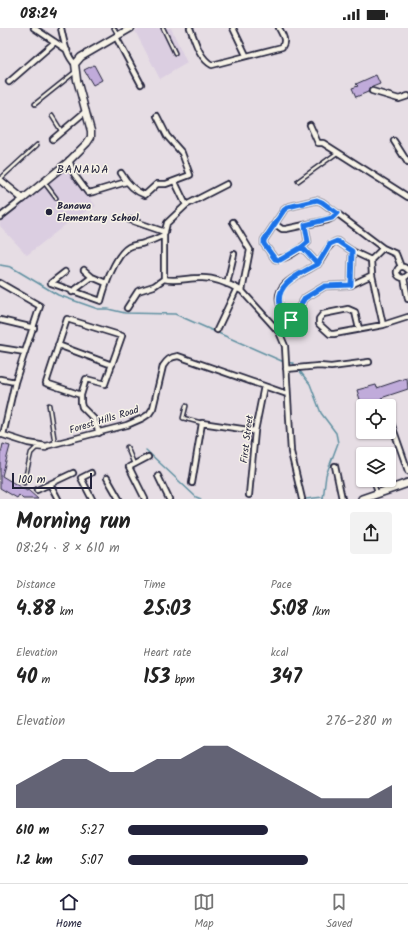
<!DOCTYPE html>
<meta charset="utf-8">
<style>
:root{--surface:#fff;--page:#f2f2f2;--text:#222;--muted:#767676;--line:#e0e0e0;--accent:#22223b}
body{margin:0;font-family:Kalam,sans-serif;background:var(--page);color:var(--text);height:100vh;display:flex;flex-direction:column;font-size:15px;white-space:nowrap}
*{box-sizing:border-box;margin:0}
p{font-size:13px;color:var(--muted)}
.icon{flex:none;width:22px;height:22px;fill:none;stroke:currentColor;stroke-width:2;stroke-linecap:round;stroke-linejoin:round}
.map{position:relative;height:471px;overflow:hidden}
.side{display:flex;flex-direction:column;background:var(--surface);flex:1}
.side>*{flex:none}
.buttons{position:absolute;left:356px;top:371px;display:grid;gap:8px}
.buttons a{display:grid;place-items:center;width:40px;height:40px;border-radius:4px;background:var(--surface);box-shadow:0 1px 3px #0004;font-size:20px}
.scale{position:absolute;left:12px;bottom:10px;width:80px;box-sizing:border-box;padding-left:4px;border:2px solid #22223b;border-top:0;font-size:11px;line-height:14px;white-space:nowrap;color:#22223b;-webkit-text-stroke:3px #f7f3e8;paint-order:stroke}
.pin{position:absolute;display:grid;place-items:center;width:34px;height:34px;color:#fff;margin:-17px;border-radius:8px;box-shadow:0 2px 6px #0006}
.round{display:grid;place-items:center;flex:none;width:42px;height:42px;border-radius:4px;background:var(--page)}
.headline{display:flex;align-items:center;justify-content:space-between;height:68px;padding:0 16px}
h1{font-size:22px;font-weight:600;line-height:30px}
.figures{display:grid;grid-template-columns:repeat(3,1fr);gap:6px;height:68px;padding:4px 16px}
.figures div{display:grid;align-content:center}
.figures b{font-size:20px;font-weight:600}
.figures small{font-size:11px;font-weight:400}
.figures p{font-size:11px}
.chart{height:112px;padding:8px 16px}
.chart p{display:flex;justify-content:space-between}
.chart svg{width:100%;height:72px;margin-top:4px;fill:var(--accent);opacity:.7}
ul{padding:0 16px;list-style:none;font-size:13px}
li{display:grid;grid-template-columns:64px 48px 1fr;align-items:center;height:30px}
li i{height:10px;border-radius:5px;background:var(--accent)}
.status{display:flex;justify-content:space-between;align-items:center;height:28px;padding:0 20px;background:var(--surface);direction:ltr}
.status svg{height:11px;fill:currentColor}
.dock{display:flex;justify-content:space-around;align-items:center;height:56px;border-top:1px solid var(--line);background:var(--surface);font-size:11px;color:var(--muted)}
.dock a{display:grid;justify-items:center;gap:2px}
.dock .current{color:var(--accent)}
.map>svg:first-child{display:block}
.built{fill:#dbcee1}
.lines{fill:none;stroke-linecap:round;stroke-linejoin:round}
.stream{stroke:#6191a2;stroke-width:1.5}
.building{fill:#c0abda;stroke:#22223b}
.service-casing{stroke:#22223b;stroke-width:5.5}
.minor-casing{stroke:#22223b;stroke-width:8}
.tertiary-casing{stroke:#22223b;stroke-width:9}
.secondary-casing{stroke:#22223b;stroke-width:10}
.service{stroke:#f7f3e8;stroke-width:2.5}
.minor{stroke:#f7f3e8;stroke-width:4.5}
.tertiary{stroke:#f7f3e8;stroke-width:6}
.secondary{stroke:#f7f3e8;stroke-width:7}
.route-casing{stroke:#fff;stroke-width:8}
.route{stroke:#1a73e8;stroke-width:5}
.poi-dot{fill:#22223b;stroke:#f7f3e8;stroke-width:1.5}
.labels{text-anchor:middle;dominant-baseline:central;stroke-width:3;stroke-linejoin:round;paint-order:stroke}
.poi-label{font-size:10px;font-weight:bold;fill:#22223b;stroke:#f7f3e8;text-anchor:start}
.street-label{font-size:10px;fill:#22223b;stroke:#f7f3e8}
.quarter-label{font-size:12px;letter-spacing:1px;fill:#22223b;stroke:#f7f3e8}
</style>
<div class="status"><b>08:24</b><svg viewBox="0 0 49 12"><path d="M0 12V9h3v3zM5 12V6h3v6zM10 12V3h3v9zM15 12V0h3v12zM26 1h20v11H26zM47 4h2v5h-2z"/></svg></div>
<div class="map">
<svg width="408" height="471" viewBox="0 0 408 471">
<rect width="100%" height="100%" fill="#e6dde4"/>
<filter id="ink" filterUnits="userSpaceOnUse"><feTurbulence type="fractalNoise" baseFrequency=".025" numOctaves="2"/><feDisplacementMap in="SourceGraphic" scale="8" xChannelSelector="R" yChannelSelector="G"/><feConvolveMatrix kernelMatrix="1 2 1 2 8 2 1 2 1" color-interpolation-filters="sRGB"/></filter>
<g filter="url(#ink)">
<path class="built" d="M140,0H171L187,35L160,51L135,3Z
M68,140L96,178L74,190L27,227L0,198V194Z"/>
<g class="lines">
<path class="stream" d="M0,237L11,239L58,267L98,281H108L125,285L175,286L284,334L293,335L297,339
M299,342L310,356L321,385L336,405L338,415L326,447L323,471
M146,422L196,469L201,471
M306,471L323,469"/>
</g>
<path class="building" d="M94,37L102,52L93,57L84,42Z
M376,47L380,56L370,60L368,64L356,69L352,60L358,58L356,56Z
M407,350L408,361L381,370L382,375L373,378H362L357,362L376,357L377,360Z
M3,416L10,418L2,448L27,463L28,462L38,471H23L19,467L17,470L0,460V425H1Z"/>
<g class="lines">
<g class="service-casing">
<path id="service" d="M114,0L118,7
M163,0L175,25
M35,76L75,44
M52,88L62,104
M0,151L37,117
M298,153L337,125
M44,154L56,170
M49,377L55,416
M186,378L183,390L202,395
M127,419L134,436
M373,452L377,465
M24,455L31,425L36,420L46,421V418"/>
</g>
<g class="minor-casing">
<path id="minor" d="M34,0L67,22
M61,0C64,13 66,27 75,36
M190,0C195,12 199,30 212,37L282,19C287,12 282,6 279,0
M233,0L246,27
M116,9L141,56
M9,54L55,14
M372,63L399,71L408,68
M310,97L318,115H323L408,169
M53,111L86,83
M394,113L408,135
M69,132L74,146L88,165L93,164L126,154
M121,145C127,155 134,163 145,167L157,156H166L190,147L182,125L167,108L157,88
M175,154L186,177
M227,156L186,177L167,195L164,207V251C175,254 188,250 199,250C214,249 230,256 242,263L279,304L285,318L291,424L302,471
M0,189L23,171
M130,192L165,204
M233,194L250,222L242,263
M275,196L282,201H286L328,192L332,190L337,185
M305,197L308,214C302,220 284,233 275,231L264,216V212L284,182L288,179L317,172L322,174L383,220L396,226L401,239
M302,219L318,236
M383,220L371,232L372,247L383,297
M84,242L92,249L106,255
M408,242C398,232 391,249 404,250L408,247
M65,244L51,255L101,273C105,258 115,227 129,219C134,216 139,217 144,215C151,213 158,210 164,207
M404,250L408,271
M0,255L40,278L15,354L3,407
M227,256L234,226
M351,257L352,223
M72,264L92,249
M127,280L138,263L154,258L164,251
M0,292L34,300
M291,292C285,288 283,284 280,277C272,254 304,246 317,236C325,230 326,216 337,213L352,223L371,232
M359,301L355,284L348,281L323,286L319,291V296L330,306H334L383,297L408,289
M217,302L237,260
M279,304L291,292L305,270L325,258L351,257L372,247
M58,317L112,337
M0,320L25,324
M286,341L319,338L331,339L369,334
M0,351L15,354
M81,367L46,355L67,291L122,308L105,356L86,351L81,367V375L82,379L94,391L99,405
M389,389L408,443
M0,406L28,415L46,418L127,397L143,390L149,386L153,380L163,338C167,332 170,329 178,328L287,366
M335,438L342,471
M91,445L81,450L92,471
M158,448L169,471
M107,450L119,471
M192,455L202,395L255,403
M50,456L58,471
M37,462L73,445
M249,467L255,403L264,358
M145,471L129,439L148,429"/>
</g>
<g class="tertiary-casing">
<path id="tertiary" d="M0,152L23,171L68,134L87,115L91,109V103L77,52L75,36L81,29L131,0"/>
</g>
<g class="secondary-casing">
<path id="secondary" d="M362,471L408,455"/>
</g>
<use href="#service" class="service"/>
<use href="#minor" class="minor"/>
<use href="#tertiary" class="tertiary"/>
<use href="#secondary" class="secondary"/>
</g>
</g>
<g class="lines" filter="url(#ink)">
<g class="route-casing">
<path id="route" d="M291,292C286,289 284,285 281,280C272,256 302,245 318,236L302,219L308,214L305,197L332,190L337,185L322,174L317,172L288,179L284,182L264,212V216L275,231L280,232L302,219L318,236L330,216L337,213L352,223L351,257L325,258L305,270L291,292"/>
</g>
<use href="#route" class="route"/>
</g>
<circle class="poi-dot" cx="49" cy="184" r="4"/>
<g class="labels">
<g class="poi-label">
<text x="57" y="178">Banawa<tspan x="57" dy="12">Elementary School</tspan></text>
</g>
<g class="street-label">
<text transform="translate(104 392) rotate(-17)">Forest Hills Road</text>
<text transform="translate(247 411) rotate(-83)">First Street</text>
</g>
<g class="quarter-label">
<text x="83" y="141">BANAWA</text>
</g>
</g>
</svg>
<div class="buttons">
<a><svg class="icon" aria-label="locate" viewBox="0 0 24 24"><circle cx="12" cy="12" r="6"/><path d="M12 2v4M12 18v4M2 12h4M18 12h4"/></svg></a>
<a><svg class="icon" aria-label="layers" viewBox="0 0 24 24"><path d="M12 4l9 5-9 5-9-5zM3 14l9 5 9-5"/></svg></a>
</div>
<div class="scale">100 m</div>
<div class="pin" style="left:291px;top:292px;background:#1e9e55"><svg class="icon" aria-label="arrive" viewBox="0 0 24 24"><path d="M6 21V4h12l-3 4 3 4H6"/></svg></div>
</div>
<section class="side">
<div class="headline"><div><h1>Morning run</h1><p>08:24 · 8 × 610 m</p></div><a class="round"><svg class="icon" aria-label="share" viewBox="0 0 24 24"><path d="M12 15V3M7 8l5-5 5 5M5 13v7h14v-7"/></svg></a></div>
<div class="figures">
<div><p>Distance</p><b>4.88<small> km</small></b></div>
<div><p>Time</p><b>25:03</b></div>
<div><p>Pace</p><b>5:08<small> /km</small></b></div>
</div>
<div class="figures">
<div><p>Elevation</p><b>40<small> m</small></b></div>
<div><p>Heart rate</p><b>153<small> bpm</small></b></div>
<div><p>kcal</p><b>347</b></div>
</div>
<div class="chart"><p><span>Elevation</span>276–280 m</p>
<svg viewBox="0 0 160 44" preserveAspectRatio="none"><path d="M0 44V30L10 22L20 14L30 14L40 22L50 22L60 14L70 14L80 6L90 6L100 14L110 22L120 30L130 38L140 38L150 38L160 30V44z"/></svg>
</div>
<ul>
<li><b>610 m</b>5:27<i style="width:53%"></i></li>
<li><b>1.2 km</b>5:07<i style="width:68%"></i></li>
</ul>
</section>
<nav class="dock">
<a class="current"><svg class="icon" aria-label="home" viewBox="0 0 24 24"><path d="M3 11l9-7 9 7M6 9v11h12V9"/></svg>Home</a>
<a><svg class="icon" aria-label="map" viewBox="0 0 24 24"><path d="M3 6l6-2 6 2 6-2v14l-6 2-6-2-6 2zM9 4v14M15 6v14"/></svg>Map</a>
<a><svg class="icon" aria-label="saved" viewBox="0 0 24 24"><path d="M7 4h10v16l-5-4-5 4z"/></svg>Saved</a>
</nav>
